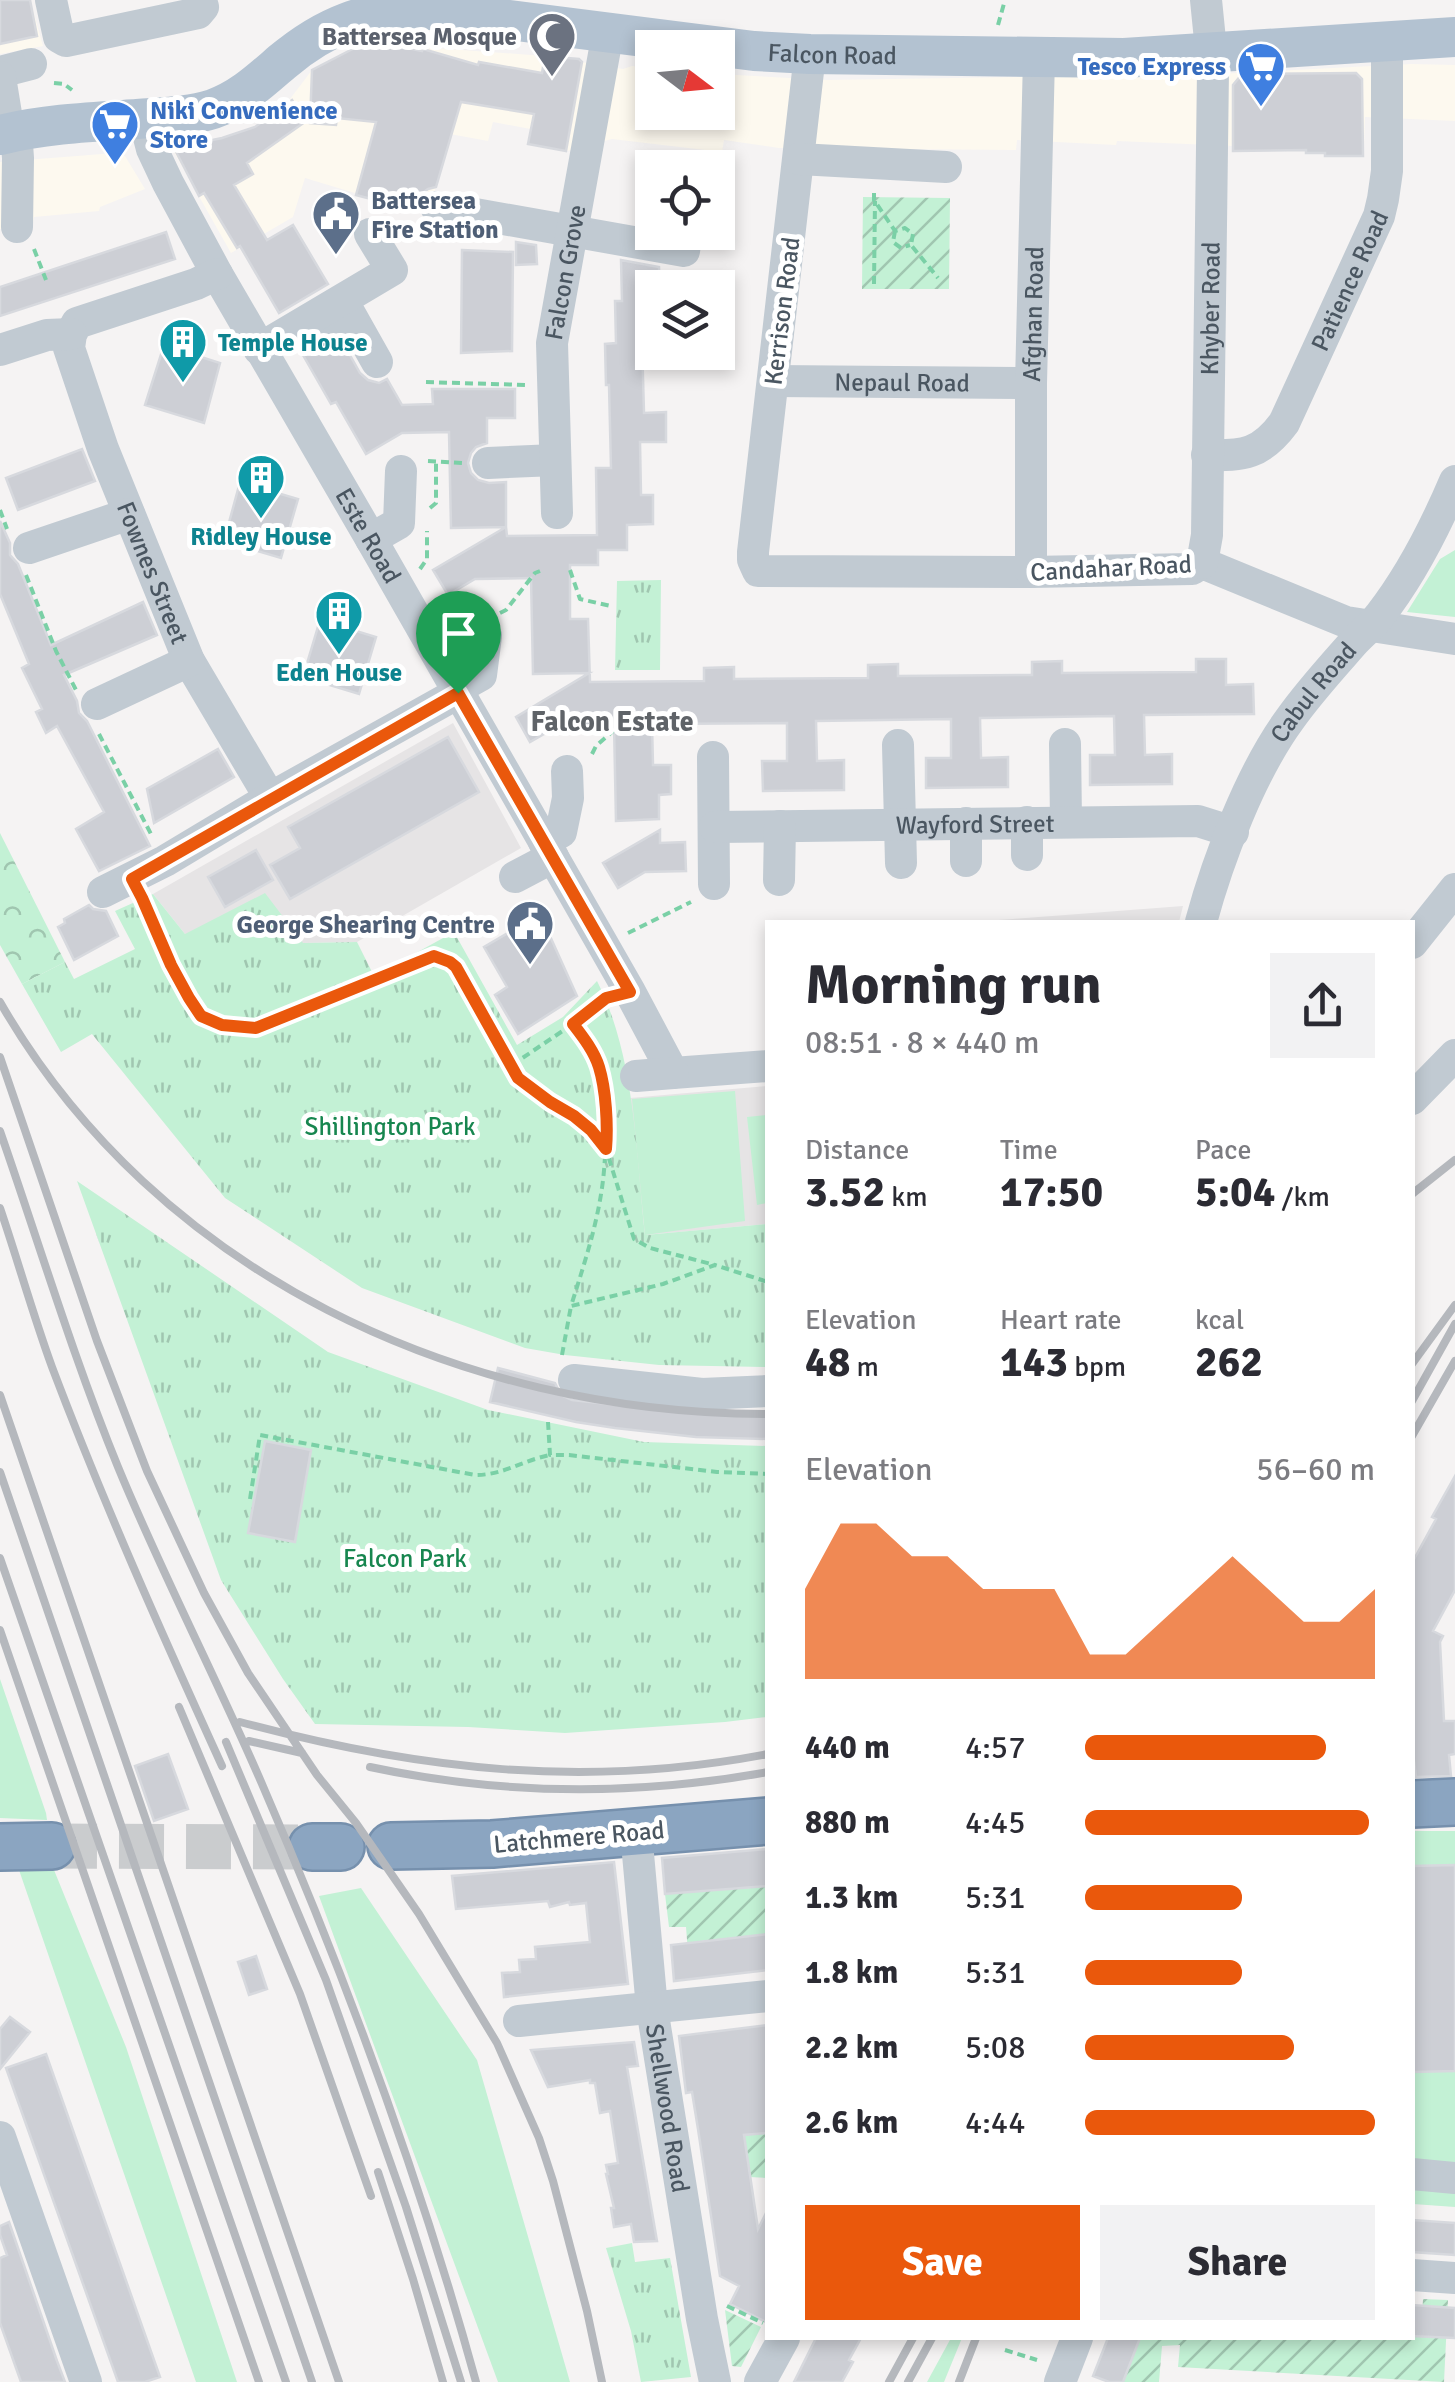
<!DOCTYPE html>
<meta charset="utf-8">
<style>
:root{--surface:#fff;--page:#f2f2f3;--text:#2b2b33;--muted:#7c7c81;--accent:#ea580c}
body{margin:0;font-family:Signika,sans-serif;background:var(--page);color:var(--text);height:100vh;display:flex;flex-direction:column;font-size:38px;white-space:nowrap}
*{box-sizing:border-box;margin:0}
p{font-size:32px;color:var(--muted)}
.icon{flex:none;width:55px;height:55px;fill:none;stroke:currentColor;stroke-width:2;stroke-linecap:round;stroke-linejoin:round}
.map{position:relative;flex:1;overflow:hidden}
.details{position:absolute;left:765px;top:920px;width:650px;height:1420px;display:flex;flex-direction:column;background:var(--surface);border-radius:0px;box-shadow:0 5px 15px #0003}
.details>*{flex:none}
.needle{width:65px;rotate:106deg}
.buttons{position:absolute;left:635px;top:30px;display:grid;gap:20px}
.buttons a{display:grid;place-items:center;width:100px;height:100px;border-radius:0px;background:var(--surface);box-shadow:0 5px 15px #0003;font-size:50px}
.pin{position:absolute;display:grid;place-items:center;width:85px;height:85px;color:#fff;margin:-102px -42px;border-radius:50% 50% 50% 0;rotate:-45deg;box-shadow:0 0 10px #0007}
.pin .icon{rotate:45deg}
.round{display:grid;place-items:center;flex:none;width:105px;height:105px;border-radius:0px;background:var(--page)}
.headline{display:flex;align-items:center;justify-content:space-between;height:170px;padding:0 40px}
h1{font-size:55px;font-weight:700;line-height:75px}
.metrics{display:grid;grid-template-columns:repeat(3,1fr);gap:15px;height:170px;padding:10px 40px}
.metrics div{display:grid;align-content:center}
.metrics b{font-size:42px;font-weight:700}
.metrics small{font-size:28px;font-weight:400}
.metrics p{font-size:28px}
.chart{height:280px;padding:20px 40px}
.chart p{display:flex;justify-content:space-between}
.chart svg{width:100%;height:180px;margin-top:10px;fill:var(--accent);opacity:.7}
.action{display:flex;gap:20px;margin-top:auto;padding:20px 40px}
.action a{flex:1;height:115px;border-radius:0px;background:var(--accent);color:#fff;font-size:40px;font-weight:700;line-height:115px;text-align:center}
.action a+a{background:var(--page);color:var(--text)}
ul{padding:0 40px;list-style:none;font-size:32px}
li{display:grid;grid-template-columns:160px 120px 1fr;align-items:center;height:75px}
li i{height:25px;border-radius:12px;background:var(--accent)}
.map>svg:first-child{display:block}
.commercial{fill:#fdf9ef}
.education{fill:#e6e4e5}
.grass{fill:#c3f1d5}
.forest{fill:url(#forest-crowns)}
.park{fill:url(#park-tufts)}
.garden{fill:url(#garden-furrows)}
.building{fill:#cdcfd5;stroke:#d7d9de;stroke-width:2.5}
.lines{fill:none;stroke-linecap:round;stroke-linejoin:round}
.highway-tunnel{stroke:#caccce;stroke-width:45;stroke-dasharray:45 22;stroke-linecap:butt}
.highway-casing{stroke:#7690ad;stroke-width:50}
.path{stroke:#7ad0a6;stroke-width:4;stroke-dasharray:8 5;stroke-linecap:butt}
.minor{stroke:#c1cad2;stroke-width:32}
.major{stroke:#b3c2d1;stroke-width:40}
.highway{stroke:#8ba5c1;stroke-width:45}
.rail{stroke:#b5b8bd;stroke-width:8}
.route-casing{stroke:#fff;stroke-width:20}
.route{stroke:#ea580c;stroke-width:12}
.labels{text-anchor:middle;dominant-baseline:central;stroke-width:10;stroke-linejoin:round;paint-order:stroke}
.worship-label{font-size:25px;font-weight:bold;fill:#5b616d;stroke:#fff;text-anchor:end}
.street-label{font-size:25px;fill:#4a5661;stroke:#fff}
.shop-label{font-size:25px;font-weight:bold;fill:#366cbe;stroke:#fff;text-anchor:end}
.service-label{font-size:25px;font-weight:bold;fill:#4e5e75;stroke:#fff;text-anchor:start}
.culture-label{font-size:25px;font-weight:bold;fill:#0d838f;stroke:#fff}
.park-label{font-size:25px;fill:#17864f;stroke:#fff}
.neighbourhood-label{font-size:28px;font-weight:bold;fill:#5f6368;stroke:#fff}
</style>
<div class="map">
<svg width="1455" height="2382" viewBox="0 0 1455 2382">
<defs>
<pattern id="forest-crowns" width="20" height="18" patternUnits="userSpaceOnUse" patternTransform="scale(2.5)"><rect width="20" height="18" fill="#c3f1d5"/><path d="M2 6a3 3 0 1 1 6 0M12 15a3 3 0 1 1 6 0" fill="none" stroke="#a0c6b0"/></pattern>
<pattern id="park-tufts" width="24" height="20" patternUnits="userSpaceOnUse" patternTransform="scale(2.5)"><rect width="24" height="20" fill="#c3f1d5"/><path d="M3 7l-1-3M5 7V3M7 7l1-3M15 17l-1-3M17 17v-4M19 17l1-3" fill="none" stroke="#a0c6b0"/></pattern>
<pattern id="garden-furrows" width="10" height="10" patternUnits="userSpaceOnUse" patternTransform="scale(2.5)"><rect width="10" height="10" fill="#c3f1d5"/><path d="M-1 1l2-2M0 10L10 0M9 11l2-2" fill="none" stroke="#a0c6b0"/></pattern>
</defs>
<rect width="100%" height="100%" fill="#f5f3f3"/>
<path class="commercial" d="M0,0H30L43,46L0,54Z
M370,39L393,45L545,56L623,69L632,66L652,68V112H718V74L827,80L1218,74L1411,64L1455,65V121L1365,117L1364,146H1234L1117,141L1116,145L1017,140L1016,150L779,148L724,140L722,152L612,139L567,151L554,148L557,134L493,122L488,141L450,134L428,215L305,178L293,217L231,253L174,152L177,147L218,140L255,127L287,103L312,70Z
M115,153L125,156L145,189L100,207L99,211L34,217L32,228L0,229V162Z"/>
<path class="education" d="M453,723L521,848L357,942L303,943L185,934L153,894Z
M1183,906L1179,922H969L1013,919Z
M767,1086V1224L645,1235L630,1098Z"/>
<path class="grass" d="M1455,550V617L1407,612L1440,559Z
M735,1091L745,1221L645,1235L632,1099Z
M767,1115V1203L757,1205L747,1117Z
M0,1679L46,1813L47,1820L0,1818Z
M1412,1831H1455V2207L1413,2204Z
M19,1870H54L126,2047L237,2382H196Z
M361,1888L477,2060L570,2382H498L319,1896Z
M951,2338H962L944,2382H927Z"/>
<path class="forest" d="M0,833L65,962L22,984L0,945Z"/>
<path class="park" d="M661,580L660,670H615L617,581Z
M265,893L303,943L357,942L374,976L454,932L517,1045L563,1017L597,981C635,1055 636,1153 645,1235L767,1224V1367L659,1365L565,1355L525,1348L362,1288L225,1198L92,1034L61,1052L22,984L65,962L74,979L135,949L115,911L153,894L185,934Z
M77,1181L328,1352L488,1410L644,1442L767,1446V1717L725,1722L565,1733L468,1727L315,1724L283,1679L221,1580Z
M632,2243L635,2262L670,2258L691,2377L641,2382L631,2331L606,2248Z"/>
<path class="garden" d="M863,197L950,198L949,289H862Z
M767,1875V1943L766,1934L701,1941L688,1952L686,1927H669L665,1894L716,1890V1881L731,1879L733,1889L751,1888Z
M767,2061V2178L750,2177L731,2065Z
M1423,2299L1448,2300L1444,2382L1178,2367L1180,2345L1162,2346L1159,2382H1123L1140,2338H1412L1413,2336H1421Z
M725,2310L761,2327L741,2367L732,2366Z"/>
<path class="building" d="M0,0H30L37,36L0,44Z
M370,40L422,51L423,49L478,65L479,62L542,73L545,56L579,59L582,62L566,151L528,144L534,114L461,102L436,187L428,189L420,195L417,203V211L356,195L376,122L337,118L336,125L310,123L312,70Z
M1356,73L1362,79L1363,156H1325V153H1306V150L1233,151V85L1242,74Z
M292,100L305,122L247,163L253,174L234,185L267,240L293,225L328,284L279,313L240,246L237,248L204,193L199,196L174,148L222,138L255,127Z
M166,232L175,259L0,316V287Z
M516,242L536,245L537,264L516,265Z
M462,250L513,252L512,351L461,353Z
M621,260L659,267L660,288H652V341L642,342L644,413L666,412V442H640L641,495H653V524L627,525V550H598V565H570V619H588L590,682L704,681V668L734,667V679L868,678V665L898,664V676L1032,675V662L1062,661V673L1196,672V659H1226V685L1253,684L1254,714L1144,715L1145,755L1172,754V784L1090,785V755H1115L1114,716L980,718L981,758L1008,757V787L926,788V758H951V719L816,721L817,761L844,760V790L763,791L762,761H787V723L652,724L653,765H671V794L659,795V819L616,821L614,724L558,726L530,742L516,717L589,673L533,674L531,578L475,579L448,595L433,570L506,527L507,536L597,535L596,468H611L609,385H606L605,344L616,343L615,301H622Z
M342,341L360,373L368,380L379,383L387,379L402,405L433,404L432,389H515V418H487V443L476,447L471,453L468,463L471,473L478,480L489,483L506,482V527L451,528L449,432L402,433L366,454L336,402L331,404L299,348L303,346L318,352Z
M164,345L220,363L204,423L145,405Z
M82,449L95,481L18,510L6,478Z
M240,482L298,499L281,558L224,541Z
M0,521L10,543V555L18,564L51,645L143,602L157,635L64,675L77,701L79,713L87,721L150,846L99,871L76,829L104,812L57,726L46,733L36,712L42,709L22,668L29,664L0,594Z
M320,620L376,637L359,694L303,677Z
M448,737L479,792L290,899L270,865L300,848L288,827Z
M218,749L234,777L154,823L147,789Z
M660,830V843L685,842L686,871L645,872L618,888L603,863Z
M256,850L273,880L225,907L208,877Z
M89,905L93,909L106,911L118,936L74,960L58,927L65,923L64,919Z
M540,914L577,996L518,1034L495,995L507,987L484,947Z
M498,1368L555,1383L561,1395L572,1400L700,1414L768,1411V1439L696,1437L615,1428L576,1422L490,1402Z
M265,1441L311,1450L295,1542L248,1533Z
M1455,1476V1590L1433,1631L1443,1636L1440,1642L1444,1721H1455V1754L1449,1755L1451,1776L1416,1777L1412,1745V1563L1436,1519L1432,1517Z
M168,1754L188,1809L154,1821L135,1766Z
M768,1849V1886L665,1894L662,1858Z
M614,1862L628,1984L504,1997L502,1973L520,1972L519,1960L536,1959L535,1947L590,1942L586,1903L570,1905L569,1902L550,1907L548,1901L456,1909L452,1876Z
M1455,1865V2071L1412,2072V1866Z
M768,1934V1970L674,1981L671,1945Z
M256,1956L267,1989L249,1995L238,1962Z
M10,2017L30,2032L0,2069V2029Z
M768,2025V2133L744,2135L758,2229L768,2209V2323L730,2304L739,2286L720,2276L698,2129L692,2092L686,2093L679,2036Z
M634,2042L638,2066L627,2067L657,2241L634,2242L631,2224L614,2227L611,2208H614L606,2174H608L606,2165L618,2163L610,2111L600,2113L595,2083H590V2080L548,2087L531,2050Z
M46,2054L160,2377L145,2382H118L6,2068Z
M1412,2220L1455,2223V2255L1412,2252Z
M9,2222L57,2361L65,2382H21L0,2323V2258L7,2255L0,2235V2226Z
M1412,2305L1455,2308V2338L1412,2336Z
M816,2338H861L849,2360L853,2362L842,2382H794Z
M1108,2338H1140L1123,2382H1109L1093,2376Z"/>
<g class="lines">
<path class="highway-tunnel" d="M52,1846L312,1847"/>
<g class="highway-casing">
<path id="highway" d="M1412,1804L1455,1802
M391,1846L492,1844L768,1821
M0,1847L52,1846
M312,1847H341"/>
</g>
<path class="path" d="M998,25L1005,0
M54,83L64,84L72,90
M874,193V200L895,231L905,228L913,234L911,245L938,278
M895,231L893,242L901,248L910,245
M34,249L46,280
M874,284L875,201
M426,382L526,385
M428,461L463,463
M430,508L436,503V461
M0,510L7,529
M420,569L427,559V531
M570,570L580,599L611,606
M26,575L56,651L76,690
M500,613L506,610L535,573L540,571
M99,734L152,836
M592,754L596,746L613,731
M145,904L171,965L189,998L201,1016L221,1025L257,1028L434,956L450,962L456,967L518,1078L573,1115L591,1130L606,1149L634,1239L650,1248L715,1265
M628,933L691,902
M601,1002L573,1024C583,1037 593,1050 598,1065C605,1087 608,1123 606,1146
M512,1065L573,1024
M605,1155C603,1208 587,1255 571,1306L663,1284L715,1265L768,1282
M562,1355L571,1306
M548,1422L550,1455H569L717,1472L768,1474
M250,1499L260,1435L475,1475C504,1475 521,1461 550,1455
M727,2306L763,2323
M1005,2350L1037,2360"/>
<g class="minor">
<path d="M51,0L59,37L66,41L198,13L203,7L201,0"/>
<path d="M810,54L753,552V560L758,571L1031,572L1192,569L1202,563L1346,622L1455,639"/>
<path d="M0,72L31,64"/>
<path d="M0,77L9,132"/>
<path id="s1" d="M144,118L152,149L168,183L217,274L371,539L630,992L673,1073L768,1066"/>
<path d="M16,131L18,158L17,227"/>
<path d="M799,159L946,167"/>
<path d="M436,207L684,251L687,232"/>
<path id="s2" d="M217,274L196,284L77,323L71,334L69,348L103,449L189,661L270,798"/>
<path d="M317,332L350,314L377,362"/>
<path d="M259,349L392,270L370,234"/>
<path d="M0,350L47,335L71,334"/>
<path id="s3" d="M774,381L1031,383"/>
<path id="s4" d="M1207,455C1244,456 1261,454 1284,423L1379,216L1383,199L1387,171V41"/>
<path d="M488,463L555,460"/>
<path id="s5" d="M557,513L552,343L608,32"/>
<path d="M371,539L399,523L401,471"/>
<path d="M29,548L129,514"/>
<path id="s6" d="M1202,563L1207,535L1213,70L1206,0"/>
<path id="s7" d="M1031,572V383L1039,58"/>
<path d="M456,689L481,675L486,636"/>
<path d="M97,704L189,661"/>
<path d="M1065,744L1066,821"/>
<path d="M898,745L901,863"/>
<path d="M713,757L714,884"/>
<path d="M1027,822V855"/>
<path d="M966,823V861"/>
<path id="s8" d="M715,827L1198,821L1233,832"/>
<path d="M544,842L561,832L568,798L567,771"/>
<path d="M515,877L553,857"/>
<path d="M779,880L780,826"/>
<path d="M103,892L165,861L270,798L458,693"/>
<path id="s9" d="M1201,922C1218,859 1251,772 1290,719C1309,692 1332,667 1354,642C1362,633 1373,625 1380,615C1412,574 1435,528 1455,481"/>
<path d="M1412,943L1455,889"/>
<path d="M636,1076L673,1073"/>
<path d="M1412,1099L1455,1055"/>
<path d="M574,1380L702,1394L768,1391"/>
<path id="s10" d="M636,1832L652,2008L702,2319L715,2382"/>
<path d="M519,2021L768,1996"/>
<path d="M0,2137L86,2382"/>
<path d="M1412,2174L1455,2178"/>
<path d="M1412,2275L1455,2278"/>
<path d="M760,2382L784,2338"/>
<path d="M1060,2382L1077,2338"/>
</g>
<path class="major" id="s11" d="M0,135C45,124 91,122 137,119C163,117 188,117 213,109C241,99 260,81 282,62C326,25 365,11 422,9L754,51L810,54L1124,58L1455,37"/>
<use href="#highway" class="highway"/>
<path class="rail" d="M0,1002C156,1274 461,1414 768,1414
M0,1057L97,1341L147,1471L204,1593L248,1673L317,1775L356,1823L419,1914L497,2043L539,2138L553,2181L587,2311L602,2382
M0,1131C39,1243 73,1357 118,1467C162,1574 216,1677 262,1784C346,1978 420,2178 476,2382
M1412,1194L1455,1160
M0,1208C18,1261 33,1315 52,1367C103,1502 162,1634 222,1766
M1412,1364L1455,1305
M0,1395L339,2382
M1412,1401L1455,1324
M1412,1436L1455,1361
M0,1472L312,2382
M0,1558L286,2382
M0,1630L259,2382
M179,1707L300,1994L371,2196
M240,1722C418,1770 586,1789 768,1754
M249,1741L302,1753
M226,1742L326,1980L406,2207L461,2382
M370,1767C501,1795 636,1796 768,1772
M378,2172L413,2279L443,2382
M889,2382L913,2338
M908,2382L932,2338
M959,2382L976,2338"/>
</g>
<g class="lines">
<g class="route-casing">
<path id="route" d="M458,693L630,992L606,998L573,1024C583,1037 594,1051 599,1067C606,1090 608,1125 606,1149L591,1130L574,1116L550,1102L518,1078L456,967L450,962L434,956L256,1028L222,1025L201,1016L189,998L171,965L142,898L132,879Z"/>
</g>
<use href="#route" class="route"/>
</g>
<defs>
<g id="mosque-pin" transform="scale(2.5)"><path d="M0 17L-7.5 6A9.5 9.5 0 1 1 7.5 6Z" fill="#6b7280" stroke="#fff"/><path d="M3.5-4.9A6 6 0 1 0 3.5 4.9A5 5 0 1 1 3.5-4.9Z" fill="#fff"/></g>
<g id="supermarket-pin" transform="scale(2.5)"><path d="M0 17L-7.5 6A9.5 9.5 0 1 1 7.5 6Z" fill="#3f7fe0" stroke="#fff"/><path d="M-6-5.5h2.5l.6 2H6L4.5 2H-2.5L-4.4-4H-6ZM-1.5 3.2a1.3 1.3 0 1 0 .1 0ZM3 3.2a1.3 1.3 0 1 0 .1 0Z" fill="#fff"/></g>
<g id="civic-pin" transform="scale(2.5)"><path d="M0 17L-7.5 6A9.5 9.5 0 1 1 7.5 6Z" fill="#5c6f8a" stroke="#fff"/><path d="M-.6-6.5H3V-4.5H.6V-3L4-1V1h2V6H-6V1h2V-1L-.6-3ZM-1.2 2.5V6h2.4V2.5Z" fill="#fff"/></g>
<g id="building-pin" transform="scale(2.5)"><path d="M0 17L-7.5 6A9.5 9.5 0 1 1 7.5 6Z" fill="#0f9aa8" stroke="#fff"/><path d="M-4-6H4V6H1V3H-1V6H-4ZM-2.5-4.3h1.7v1.8h-1.7ZM.8-4.3h1.7v1.8H.8ZM-2.5-1h1.7V.8h-1.7ZM.8-1h1.7V.8H.8Z" fill="#fff"/></g>
</defs>
<g fill-rule="evenodd">
<use href="#mosque-pin" x="552" y="36"/>
<use href="#supermarket-pin" x="1261" y="66"/>
<use href="#supermarket-pin" x="115" y="124"/>
<use href="#civic-pin" x="336" y="214"/>
<use href="#building-pin" x="183" y="342"/>
<use href="#building-pin" x="261" y="478"/>
<use href="#building-pin" x="339" y="614"/>
<use href="#civic-pin" x="530" y="924"/>
</g>
<g class="labels">
<g class="worship-label">
<text x="517" y="36">Battersea Mosque</text>
</g>
<g class="street-label">
<text stroke="none"><textPath href="#s11" startOffset="865">Falcon Road</textPath></text>
<text stroke="none"><textPath href="#s5" startOffset="242">Falcon Grove</textPath></text>
<text stroke="none"><textPath href="#s4" startOffset="245">Patience Road</textPath></text>
<text stroke="none"><textPath href="#s6" startOffset="255">Khyber Road</textPath></text>
<text transform="translate(782 311) rotate(-83)">Kerrison Road</text>
<text stroke="none"><textPath href="#s7" startOffset="258">Afghan Road</textPath></text>
<text stroke="none"><textPath href="#s3" startOffset="128">Nepaul Road</textPath></text>
<text stroke="none"><textPath href="#s1" startOffset="475">Este Road</textPath></text>
<text transform="translate(1111 568) rotate(-3)">Candahar Road</text>
<text stroke="none"><textPath href="#s2" startOffset="415">Fownes Street</textPath></text>
<text stroke="none"><textPath href="#s9" startOffset="258">Cabul Road</textPath></text>
<text stroke="none"><textPath href="#s8" startOffset="260">Wayford Street</textPath></text>
<text transform="translate(579 1837) rotate(-5)">Latchmere Road</text>
<text stroke="none"><textPath href="#s10" startOffset="278">Shellwood Road</textPath></text>
</g>
<g class="shop-label">
<text x="1226" y="66">Tesco Express</text>
<text x="150" y="110" text-anchor="start">Niki Convenience<tspan x="150" dy="29">Store</tspan></text>
</g>
<g class="service-label">
<text x="371" y="200">Battersea<tspan x="371" dy="29">Fire Station</tspan></text>
<text x="495" y="924" text-anchor="end">George Shearing Centre</text>
</g>
<g class="culture-label">
<text x="218" y="342" text-anchor="start">Temple House</text>
<text x="261" y="536">Ridley House</text>
<text x="339" y="672">Eden House</text>
</g>
<g class="park-label">
<text x="390" y="1126">Shillington Park</text>
<text x="405" y="1558">Falcon Park</text>
</g>
<g class="neighbourhood-label">
<text x="612" y="722">Falcon Estate</text>
</g>
</g>
</svg>
<div class="buttons">
<a><svg class="needle" viewBox="-14 -14 28 28"><path d="M0-13l5 13h-10z" fill="#e53935"/><path d="M0 13l5-13h-10z" fill="#7c7c81"/></svg></a>
<a><svg class="icon" aria-label="locate" viewBox="0 0 24 24"><circle cx="12" cy="12" r="6"/><path d="M12 2v4M12 18v4M2 12h4M18 12h4"/></svg></a>
<a><svg class="icon" aria-label="layers" viewBox="0 0 24 24"><path d="M12 4l9 5-9 5-9-5zM3 14l9 5 9-5"/></svg></a>
</div>
<div class="pin" style="left:458px;top:693px;background:#1e9e55"><svg class="icon" aria-label="arrive" viewBox="0 0 24 24"><path d="M6 21V4h12l-3 4 3 4H6"/></svg></div>
<section class="details">
<div class="headline"><div><h1>Morning run</h1><p>08:51 · 8 × 440 m</p></div><a class="round"><svg class="icon" aria-label="share" viewBox="0 0 24 24"><path d="M12 15V3M7 8l5-5 5 5M5 13v7h14v-7"/></svg></a></div>
<div class="metrics">
<div><p>Distance</p><b>3.52<small> km</small></b></div>
<div><p>Time</p><b>17:50</b></div>
<div><p>Pace</p><b>5:04<small> /km</small></b></div>
</div>
<div class="metrics">
<div><p>Elevation</p><b>48<small> m</small></b></div>
<div><p>Heart rate</p><b>143<small> bpm</small></b></div>
<div><p>kcal</p><b>262</b></div>
</div>
<div class="chart"><p><span>Elevation</span>56–60 m</p>
<svg viewBox="0 0 160 44" preserveAspectRatio="none"><path d="M0 44V22L10 6L20 6L30 14L40 14L50 22L60 22L70 22L80 38L90 38L100 30L110 22L120 14L130 22L140 30L150 30L160 22V44z"/></svg>
</div>
<ul>
<li><b>440 m</b>4:57<i style="width:83%"></i></li>
<li><b>880 m</b>4:45<i style="width:98%"></i></li>
<li><b>1.3 km</b>5:31<i style="width:54%"></i></li>
<li><b>1.8 km</b>5:31<i style="width:54%"></i></li>
<li><b>2.2 km</b>5:08<i style="width:72%"></i></li>
<li><b>2.6 km</b>4:44<i style="width:100%"></i></li>
</ul>
<div class="action"><a>Save</a><a>Share</a></div>
</section>
</div>
